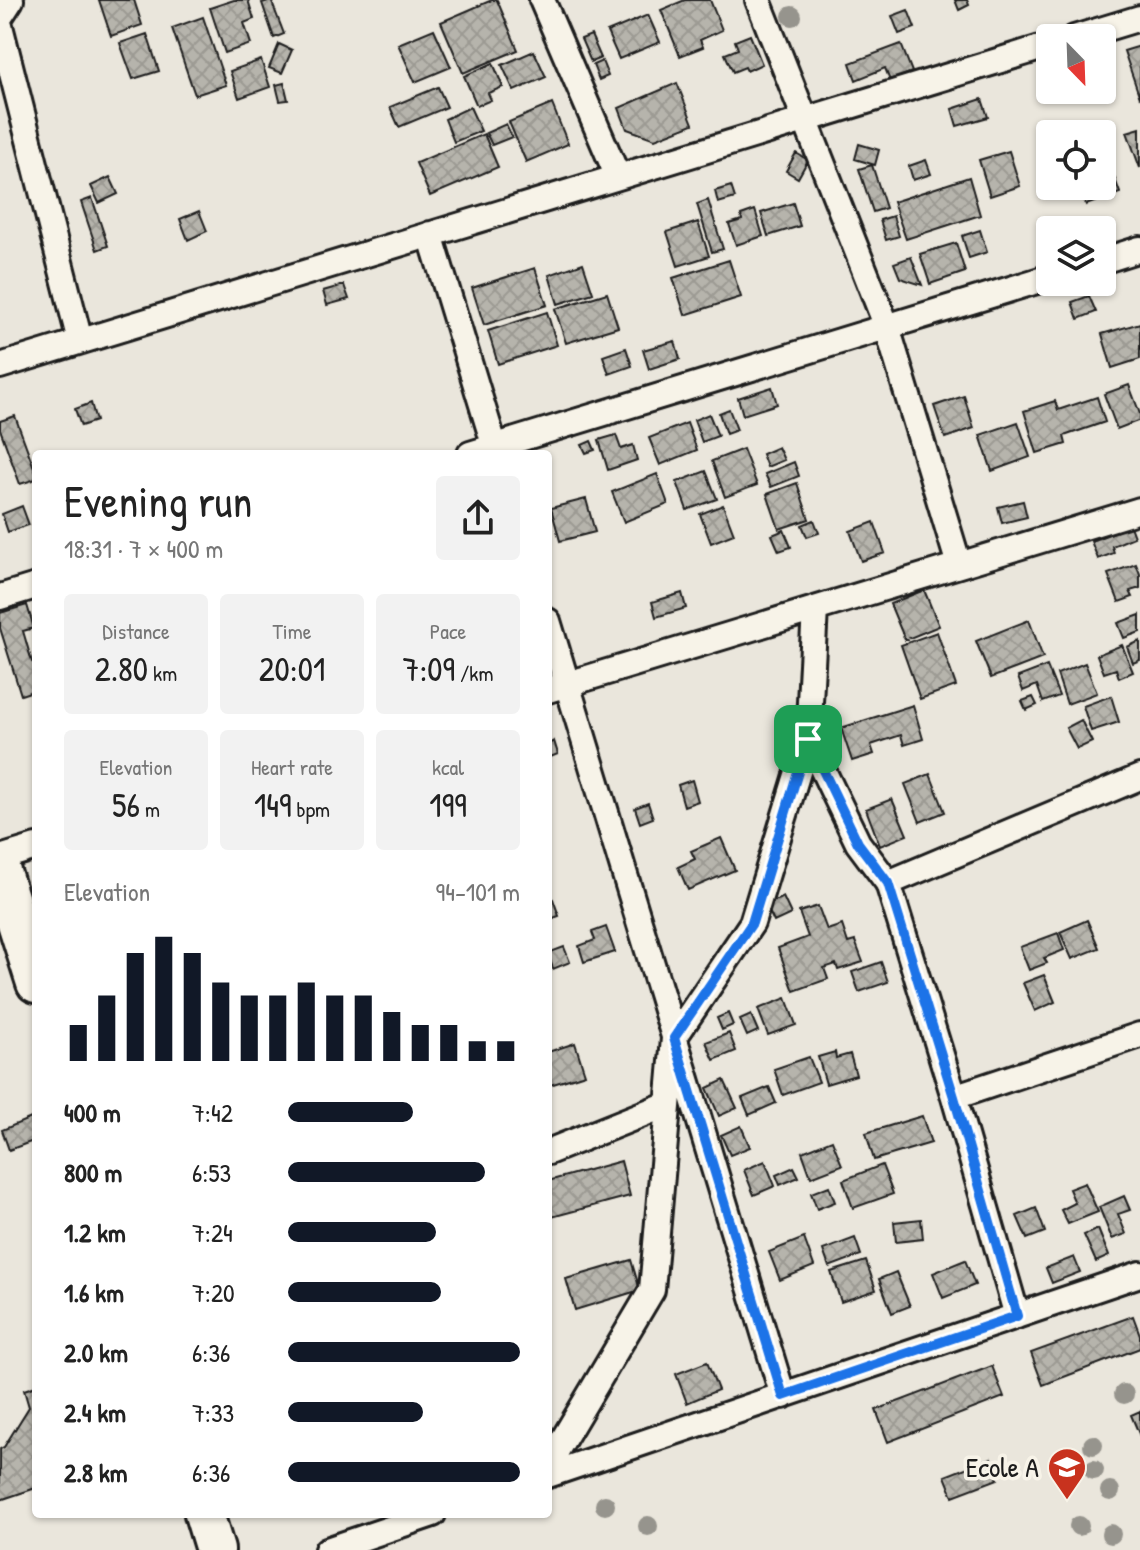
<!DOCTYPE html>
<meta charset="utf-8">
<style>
:root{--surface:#fff;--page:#f2f2f2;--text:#222;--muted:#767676;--accent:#111827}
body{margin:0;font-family:"Patrick Hand",sans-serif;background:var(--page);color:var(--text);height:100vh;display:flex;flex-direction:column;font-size:30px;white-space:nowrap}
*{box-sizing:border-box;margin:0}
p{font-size:26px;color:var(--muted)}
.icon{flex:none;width:44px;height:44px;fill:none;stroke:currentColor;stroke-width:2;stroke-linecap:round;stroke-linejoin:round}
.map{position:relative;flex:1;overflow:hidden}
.details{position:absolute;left:32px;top:450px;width:520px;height:1068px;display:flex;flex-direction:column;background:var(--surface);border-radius:8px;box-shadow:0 2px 6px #0004}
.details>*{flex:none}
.needle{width:52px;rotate:157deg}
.controls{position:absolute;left:1036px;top:24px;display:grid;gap:16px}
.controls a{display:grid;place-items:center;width:80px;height:80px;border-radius:8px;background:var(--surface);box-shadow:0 2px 6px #0004;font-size:40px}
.pin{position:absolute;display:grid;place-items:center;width:68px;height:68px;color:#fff;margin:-34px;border-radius:16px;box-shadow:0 4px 12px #0006}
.round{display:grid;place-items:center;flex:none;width:84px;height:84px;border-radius:8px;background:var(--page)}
.overview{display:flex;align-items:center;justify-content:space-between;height:136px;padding:0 32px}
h1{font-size:44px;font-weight:600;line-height:60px}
.stats{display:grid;grid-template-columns:repeat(3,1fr);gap:12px;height:136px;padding:8px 32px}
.stats div{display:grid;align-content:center;border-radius:8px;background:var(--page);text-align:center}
.stats b{font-size:34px;font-weight:600}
.stats small{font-size:22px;font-weight:400}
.stats p{font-size:22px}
.chart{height:224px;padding:16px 32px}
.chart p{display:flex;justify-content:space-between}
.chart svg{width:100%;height:144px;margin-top:8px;stroke:var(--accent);stroke-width:6}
ul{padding:0 32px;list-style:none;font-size:26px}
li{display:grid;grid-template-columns:128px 96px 1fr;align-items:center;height:60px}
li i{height:20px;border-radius:10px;background:var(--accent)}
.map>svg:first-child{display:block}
.building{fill:url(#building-cross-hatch);stroke:#1c1c1c;stroke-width:2}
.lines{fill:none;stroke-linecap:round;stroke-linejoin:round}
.minor-casing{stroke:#1c1c1c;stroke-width:30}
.primary-casing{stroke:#1c1c1c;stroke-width:44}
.minor{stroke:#f7f3e8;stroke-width:24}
.primary{stroke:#f7f3e8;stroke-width:38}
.tree{fill:#96948d}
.route-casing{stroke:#fff;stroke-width:16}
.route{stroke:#1a73e8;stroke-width:10}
.labels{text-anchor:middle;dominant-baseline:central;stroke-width:7;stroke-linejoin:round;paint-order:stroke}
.poi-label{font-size:28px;fill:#1c1c1c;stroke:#f7f3e8;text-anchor:end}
</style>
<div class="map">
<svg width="1140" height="1550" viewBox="0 0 1140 1550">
<defs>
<pattern id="building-cross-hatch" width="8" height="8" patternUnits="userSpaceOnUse" patternTransform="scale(2)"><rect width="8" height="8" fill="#b6b4ac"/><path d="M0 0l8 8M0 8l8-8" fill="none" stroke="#9c9a93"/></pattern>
</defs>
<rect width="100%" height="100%" fill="#eae6dc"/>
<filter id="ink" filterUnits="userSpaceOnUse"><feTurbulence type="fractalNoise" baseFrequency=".0125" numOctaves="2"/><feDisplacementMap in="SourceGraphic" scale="16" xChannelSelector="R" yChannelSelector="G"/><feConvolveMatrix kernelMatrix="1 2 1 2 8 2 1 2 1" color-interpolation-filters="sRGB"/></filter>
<g filter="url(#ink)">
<path class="building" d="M99,0H134L142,25L111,36Z
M234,0H248L254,19L244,23L251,44L225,53L210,8Z
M271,0L284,34L274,38L262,3Z
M492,0H497L518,50L463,73L441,22Z
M685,0H710L722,30L700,40L703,47L680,56L661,10Z
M955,0H967L969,5L959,10Z
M908,10L915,28L899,34L892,16Z
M648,15L660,42L619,59L607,32Z
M203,17L226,85L195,95L172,28Z
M434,29L451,67L415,82L398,44Z
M147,34L159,71L133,79L120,43Z
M591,35L601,58L591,62L581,39Z
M750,35L762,64L747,71L745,67L733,72L725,54L738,49L735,41Z
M279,44L292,50L282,73L269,68Z
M901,44L912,72L890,81L885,68L856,80L850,63Z
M1140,46V98L1124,51Z
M534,51L546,77L514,91L502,65Z
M261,60L270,87L239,98L230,71Z
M602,61L608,76L599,80L593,65Z
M493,63L503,87L488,93L491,100L477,106L464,76Z
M284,83L288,100L280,101L276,85Z
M677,83L693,124L655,139L627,129L619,108Z
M438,87L447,107L399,127L390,107Z
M982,99L988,117L957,126L952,109Z
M552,104L568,144L526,162L509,122Z
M470,107L481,131L454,142L445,119Z
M506,124L512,137L492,145L486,133Z
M1140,128V168L1127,132Z
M484,134L498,167L430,196L416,163Z
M859,144L879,150L875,165L855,159Z
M1009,151L1020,186L990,196L979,160Z
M796,153L808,160L798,178L786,171Z
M1050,157V186L1041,160Z
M926,160L931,174L913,180L909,166Z
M872,165L886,208L873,212L859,169Z
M1111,168L1120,193L1086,205L1079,186H1102V172Z
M110,177L118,194L99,203L91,186Z
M969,177L980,215L906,239L893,202Z
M731,186L735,198L718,203L715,191Z
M92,198L108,246L97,250L81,202Z
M708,200L723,249L712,252L697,204Z
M793,203L800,226L768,236L761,213Z
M755,210L763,236L736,245L729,224L742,220L741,215Z
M199,211L207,231L188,240L180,219Z
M893,216L899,236L886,240L880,220Z
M698,222L709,256L678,266L667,232Z
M980,230L987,252L969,258L962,236Z
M956,243L965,272L930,284L920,254Z
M911,257L922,285L900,278L894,263Z
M729,260L741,297L685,315L673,278Z
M583,263L593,293L558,304L549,275Z
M535,268L547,305L484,325L472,288Z
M344,285L349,299L327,305L323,291Z
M607,293L618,327L566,343L555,309Z
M1089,296L1096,312L1078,319L1072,302Z
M547,312L557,345L498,364L488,331Z
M1140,323V359L1112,368L1102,334Z
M675,341L680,359L649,369L643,350Z
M626,348L632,366L609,374L603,356Z
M1129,385L1140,414V420L1117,429L1104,394Z
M772,387L777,404L743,415L738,398Z
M964,396L974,428L945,438L934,406Z
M1097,397L1105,422L1064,436L1066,444L1037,453L1024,411L1055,401L1058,410Z
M91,403L96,421L81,426L75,409Z
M729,409L737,430L726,434L719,413Z
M709,414L718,436L702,442L694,420Z
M15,416L36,473V479L20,484L0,429V421Z
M1018,422L1030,457L992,471L980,435Z
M687,423L697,450L660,465L649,438Z
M616,435L621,449L633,445L637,460L608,470L599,440Z
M591,441L595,450L586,453L582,445Z
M778,447L784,460L767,467L762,454Z
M743,449L757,485L725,497L712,461Z
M794,462L799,476L771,487L765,474Z
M706,471L717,499L687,510L677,482Z
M657,474L668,504L624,522L612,492Z
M797,483L809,519L779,529L767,494Z
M586,499L595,532L560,541L551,508Z
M1023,501L1027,517L1002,523L998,507Z
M723,505L734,534L711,543L700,514Z
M22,506L29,525L8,532L2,514Z
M814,520L819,533L807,537L802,525Z
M874,522L885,553L861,561L850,531Z
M1130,526L1134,537L1112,546L1114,553L1098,559L1091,541Z
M784,530L791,547L779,551L772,535Z
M1136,564L1140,574V588L1130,591L1133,597L1119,602L1108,574Z
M924,590L939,626L905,640L890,604Z
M682,593L686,608L656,617L652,602Z
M27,605L34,628L23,631L32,662L36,661V690L21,695L0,628V613Z
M1140,615V632L1124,638L1118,623Z
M1029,620L1043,658L991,678L976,641Z
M937,632L956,686L920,699L901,645Z
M1140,641V660L1133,663L1127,647Z
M1122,645L1133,672L1119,678L1116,669L1104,673L1097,655Z
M1085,663L1097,693L1067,704L1057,674Z
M1047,666L1059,696L1043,702L1037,685L1023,691L1018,677Z
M1111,696L1119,722L1091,731L1083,706Z
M1033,697L1037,705L1026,710L1022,701Z
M913,705L923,739L904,745L901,735L871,745L874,754L852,761L841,728Z
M1081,720L1092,742L1077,749L1066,728Z
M554,741L558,754L548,758V744Z
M930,774L945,812L920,822L905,784Z
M692,780L698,801L684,806L678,785Z
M892,799L907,835L880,846L866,809Z
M648,803L653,818L640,823L635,808Z
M721,838L735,870L688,890L678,867L695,859L691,851Z
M783,897L791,914L774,922L766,905Z
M553,899L559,916L548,920V901Z
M818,906L827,930L842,925L848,943L855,941L863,962L838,970L836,964L824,968L828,979L794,991L778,948L808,937L799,912Z
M1087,920L1099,948L1072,959L1060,932Z
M606,927L615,952L584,962L579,946L595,940L592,932Z
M1058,933L1064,950L1044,958L1047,963L1029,970L1020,947Z
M564,947L570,962L553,969L548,953Z
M881,962L888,982L859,992L852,972Z
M1044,975L1055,1002L1035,1011L1023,983Z
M786,998L796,1025L768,1035L758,1009Z
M728,1013L733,1025L722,1030L717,1018Z
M751,1015L758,1031L747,1036L740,1020Z
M729,1033L736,1051L714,1060L706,1042Z
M575,1043L585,1074L550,1085L548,1078V1052Z
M835,1052L836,1058L850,1054L856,1075L826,1084L818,1057Z
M809,1057L819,1082L783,1095L774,1069Z
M724,1080L737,1108L719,1116L707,1088Z
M769,1087L776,1103L749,1115L742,1098Z
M36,1116V1140L9,1150L2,1130Z
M922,1116L931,1143L874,1160L866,1133Z
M741,1126L750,1147L730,1155L721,1135Z
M832,1140L842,1165L811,1177L802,1152Z
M621,1161L630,1196L548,1218V1181Z
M765,1161L775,1186L754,1195L744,1170Z
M882,1165L893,1194L853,1208L843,1180Z
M794,1167L799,1177L780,1185L776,1175Z
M1085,1183L1098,1212L1068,1224L1061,1210L1075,1203L1069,1189Z
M829,1186L835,1202L817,1209L811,1193Z
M1124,1196L1130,1210L1118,1214L1126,1234L1112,1239L1099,1207Z
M1036,1208L1045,1232L1027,1239L1017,1216Z
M921,1219L923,1239L896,1242L894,1222Z
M1098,1229L1109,1256L1096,1262L1084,1235Z
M804,1238L814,1266L780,1280L769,1252Z
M855,1238L861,1255L829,1267L823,1250Z
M1074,1257L1080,1272L1052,1283L1046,1268Z
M631,1260L640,1290L575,1310L566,1279Z
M965,1260L975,1285L943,1298L933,1273Z
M866,1261L876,1290L841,1302L831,1272Z
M896,1272L910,1306L892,1313L879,1279Z
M1133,1316L1140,1335V1348L1043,1385L1031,1353Z
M707,1362L718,1390L687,1403L676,1374Z
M992,1366L1004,1397L888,1442L876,1410Z
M36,1386V1488L0,1500V1449L4,1447L29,1407L24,1390Z
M1140,1411V1436L1131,1415Z
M991,1458L998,1479L953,1496L945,1476Z"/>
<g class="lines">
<g class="minor-casing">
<path id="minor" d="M542,0L618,177
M758,0L887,327L959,565
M0,17L11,0
M0,26L80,341
M1074,38L1140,18
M430,234L497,454
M1102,261L1140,249
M0,366L1050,45
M470,454L1050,277
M0,597L36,586
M815,609L808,739L858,843L888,883L954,1097L1017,1316
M548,621L783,1396
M548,690L1140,510
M0,858L36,847
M888,883L1140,777
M954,1097L1140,1035
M548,1152L668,1104
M548,1465L652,1290L674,1038L752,923L808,739
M548,1475L1140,1274
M327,1550L433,1514"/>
</g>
<g class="primary-casing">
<path id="primary" d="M0,869L36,983
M204,1514L215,1550"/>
</g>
<use href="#minor" class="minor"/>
<use href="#primary" class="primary"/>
</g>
<g class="tree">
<circle cx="792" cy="16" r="10"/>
<circle cx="1124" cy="1394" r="10"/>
<circle cx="1093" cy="1445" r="10"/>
<circle cx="1094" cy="1470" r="10"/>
<circle cx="1110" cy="1491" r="10"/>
<circle cx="605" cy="1505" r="10"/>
<circle cx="648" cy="1526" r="10"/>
<circle cx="1079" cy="1526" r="10"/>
<circle cx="1111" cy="1534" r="10"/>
</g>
</g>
<g class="lines" filter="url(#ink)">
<g class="route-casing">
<path id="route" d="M808,739L858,843L888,883L954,1097L1017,1316L783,1396L674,1038L752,923Z"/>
</g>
<use href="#route" class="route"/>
</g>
<defs>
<g id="school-pin" transform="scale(2)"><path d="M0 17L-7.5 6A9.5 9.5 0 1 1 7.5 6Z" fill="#c8321e" stroke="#f7f3e8"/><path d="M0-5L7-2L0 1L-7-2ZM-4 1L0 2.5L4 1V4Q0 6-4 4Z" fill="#fff"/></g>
</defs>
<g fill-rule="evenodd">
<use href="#school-pin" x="1067" y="1467"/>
</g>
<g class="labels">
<g class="poi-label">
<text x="1039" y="1467">Ecole A</text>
</g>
</g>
</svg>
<div class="controls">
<a><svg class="needle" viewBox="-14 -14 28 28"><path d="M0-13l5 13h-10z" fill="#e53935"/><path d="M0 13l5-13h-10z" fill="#767676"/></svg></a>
<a><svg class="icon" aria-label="locate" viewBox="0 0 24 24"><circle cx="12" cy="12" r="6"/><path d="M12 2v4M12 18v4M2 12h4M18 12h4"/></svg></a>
<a><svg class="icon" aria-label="layers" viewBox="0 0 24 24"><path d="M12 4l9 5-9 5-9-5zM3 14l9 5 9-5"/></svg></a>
</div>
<div class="pin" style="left:808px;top:739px;background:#1e9e55"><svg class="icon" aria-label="arrive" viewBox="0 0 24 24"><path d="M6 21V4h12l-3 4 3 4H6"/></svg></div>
<section class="details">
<div class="overview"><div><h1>Evening run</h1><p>18:31 · 7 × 400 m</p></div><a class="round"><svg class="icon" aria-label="share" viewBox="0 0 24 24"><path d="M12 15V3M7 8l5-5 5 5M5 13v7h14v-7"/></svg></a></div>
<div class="stats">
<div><p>Distance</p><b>2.80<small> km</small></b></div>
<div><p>Time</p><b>20:01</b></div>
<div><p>Pace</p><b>7:09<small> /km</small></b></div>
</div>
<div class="stats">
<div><p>Elevation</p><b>56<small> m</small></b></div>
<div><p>Heart rate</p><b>149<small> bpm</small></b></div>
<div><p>kcal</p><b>199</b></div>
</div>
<div class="chart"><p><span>Elevation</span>94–101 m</p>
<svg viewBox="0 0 160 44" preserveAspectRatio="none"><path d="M5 44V33M15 44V24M25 44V11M35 44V6M45 44V11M55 44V20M65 44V24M75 44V24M85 44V20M95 44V24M105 44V24M115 44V29M125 44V33M135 44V33M145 44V38M155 44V38"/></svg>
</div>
<ul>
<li><b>400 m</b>7:42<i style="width:54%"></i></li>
<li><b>800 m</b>6:53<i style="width:85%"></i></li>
<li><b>1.2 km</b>7:24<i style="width:64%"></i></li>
<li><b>1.6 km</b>7:20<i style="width:66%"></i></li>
<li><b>2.0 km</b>6:36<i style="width:100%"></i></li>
<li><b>2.4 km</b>7:33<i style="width:58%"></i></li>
<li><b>2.8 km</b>6:36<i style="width:100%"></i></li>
</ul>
</section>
</div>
